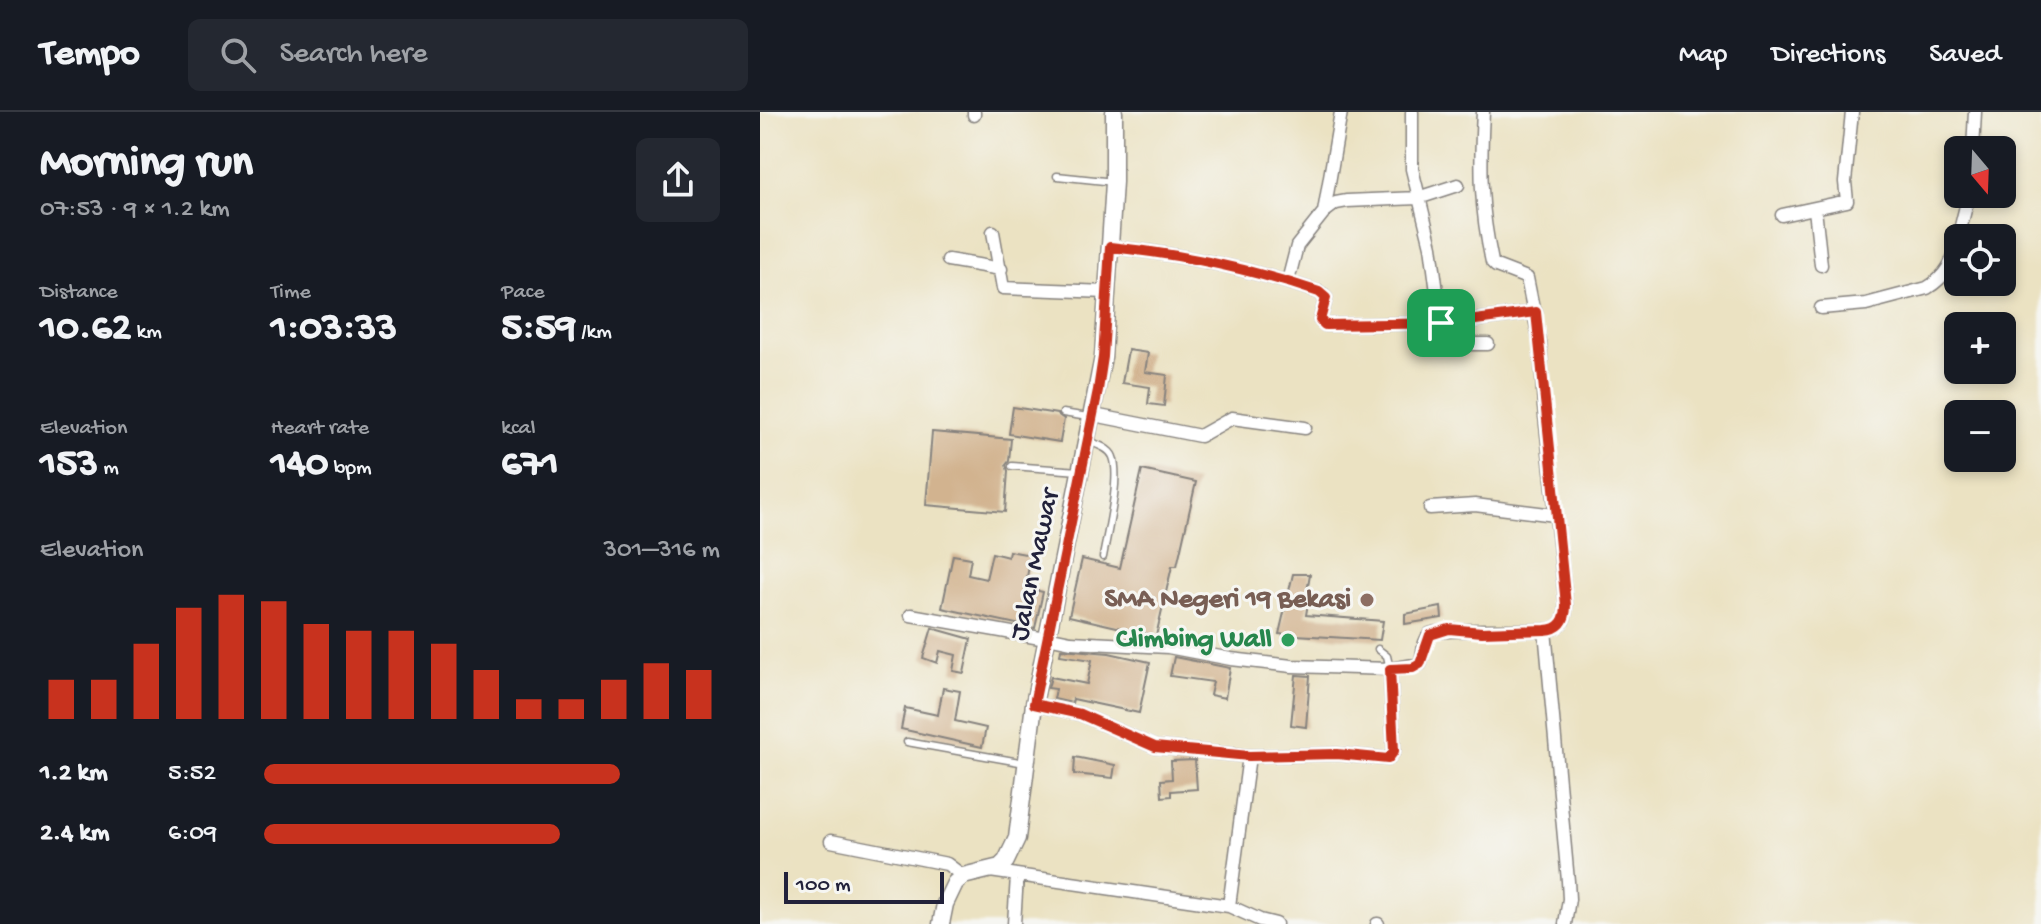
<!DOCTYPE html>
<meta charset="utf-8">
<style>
:root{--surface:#171b24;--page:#242831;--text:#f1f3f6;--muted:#9ea1a6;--line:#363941;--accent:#c8321e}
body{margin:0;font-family:"Gochi Hand",sans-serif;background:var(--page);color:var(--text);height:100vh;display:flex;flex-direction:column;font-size:30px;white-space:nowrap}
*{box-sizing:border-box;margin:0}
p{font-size:26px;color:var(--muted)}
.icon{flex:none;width:44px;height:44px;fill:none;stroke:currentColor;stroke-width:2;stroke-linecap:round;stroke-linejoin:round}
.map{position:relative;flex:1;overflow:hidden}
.details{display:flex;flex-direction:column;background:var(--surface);width:760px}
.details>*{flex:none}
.needle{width:52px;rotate:161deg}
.fabs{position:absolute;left:1184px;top:24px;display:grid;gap:16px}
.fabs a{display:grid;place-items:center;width:72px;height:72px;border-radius:12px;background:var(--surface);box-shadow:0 4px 12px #0003;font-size:40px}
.scale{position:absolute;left:24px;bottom:20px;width:160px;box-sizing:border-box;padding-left:8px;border:4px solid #22223b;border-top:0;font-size:22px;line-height:28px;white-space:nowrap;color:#22223b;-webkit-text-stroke:6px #f6f6f2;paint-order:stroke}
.pin{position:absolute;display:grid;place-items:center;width:68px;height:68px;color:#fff;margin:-34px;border-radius:16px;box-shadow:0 4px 12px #0006}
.round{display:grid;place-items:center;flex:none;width:84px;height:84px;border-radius:12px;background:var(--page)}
.summary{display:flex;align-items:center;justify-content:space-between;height:136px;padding:0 40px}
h1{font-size:44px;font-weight:700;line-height:60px}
.stats{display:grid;grid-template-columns:repeat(3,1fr);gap:12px;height:136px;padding:8px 40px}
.stats div{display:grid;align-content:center}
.stats b{font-size:40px;font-weight:700}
.stats small{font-size:22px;font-weight:400}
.stats p{font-size:22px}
.chart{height:224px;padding:16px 40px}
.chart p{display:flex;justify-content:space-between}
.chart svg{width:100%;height:144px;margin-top:8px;stroke:var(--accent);stroke-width:6}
ul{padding:0 40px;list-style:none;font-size:26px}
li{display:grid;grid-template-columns:128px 96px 1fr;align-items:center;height:60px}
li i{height:20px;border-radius:10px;background:var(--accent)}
header{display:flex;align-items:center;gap:48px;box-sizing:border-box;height:112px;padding:0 40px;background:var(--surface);border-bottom:2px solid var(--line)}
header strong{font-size:38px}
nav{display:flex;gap:44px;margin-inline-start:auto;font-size:28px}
.search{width:560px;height:72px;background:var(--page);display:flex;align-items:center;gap:20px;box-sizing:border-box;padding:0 28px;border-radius:12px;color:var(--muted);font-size:30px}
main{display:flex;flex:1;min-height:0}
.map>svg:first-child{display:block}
.building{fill:#d2b38f}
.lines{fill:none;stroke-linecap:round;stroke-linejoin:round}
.service-casing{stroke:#86827e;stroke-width:9}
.minor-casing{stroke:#86827e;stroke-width:15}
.tertiary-casing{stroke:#86827e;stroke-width:19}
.service{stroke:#fff;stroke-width:6}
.minor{stroke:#fff;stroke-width:12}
.tertiary{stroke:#fff;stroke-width:16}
.route-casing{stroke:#fff;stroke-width:16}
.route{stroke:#c8321e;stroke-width:10}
.education-dot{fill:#8d6e63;stroke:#f6f6f2;stroke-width:3}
.leisure-dot{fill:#2e9e5b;stroke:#f6f6f2;stroke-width:3}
.labels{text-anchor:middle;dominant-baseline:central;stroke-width:6;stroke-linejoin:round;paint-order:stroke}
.street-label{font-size:28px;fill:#22223b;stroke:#f6f6f2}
.education-label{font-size:28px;font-weight:bold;fill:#785e54;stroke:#f6f6f2;text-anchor:end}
.leisure-label{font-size:28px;font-weight:bold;fill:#27864d;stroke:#f6f6f2;text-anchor:end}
</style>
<header>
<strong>Tempo</strong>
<div class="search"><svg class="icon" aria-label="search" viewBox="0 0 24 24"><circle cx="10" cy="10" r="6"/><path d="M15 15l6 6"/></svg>Search here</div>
<nav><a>Map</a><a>Directions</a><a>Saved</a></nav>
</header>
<main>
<section class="details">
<div class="summary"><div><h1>Morning run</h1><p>07:53 · 9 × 1.2 km</p></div><a class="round"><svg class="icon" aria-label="share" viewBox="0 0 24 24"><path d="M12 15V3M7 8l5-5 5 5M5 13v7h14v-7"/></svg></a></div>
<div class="stats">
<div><p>Distance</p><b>10.62<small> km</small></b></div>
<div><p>Time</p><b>1:03:33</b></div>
<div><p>Pace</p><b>5:59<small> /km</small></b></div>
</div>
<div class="stats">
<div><p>Elevation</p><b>153<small> m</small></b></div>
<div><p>Heart rate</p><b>140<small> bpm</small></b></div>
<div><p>kcal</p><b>671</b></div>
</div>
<div class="chart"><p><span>Elevation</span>301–316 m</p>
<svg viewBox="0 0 160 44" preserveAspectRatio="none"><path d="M5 44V32M15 44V32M25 44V21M35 44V10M45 44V6M55 44V8M65 44V15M75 44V17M85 44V17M95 44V21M105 44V29M115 44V38M125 44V38M135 44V32M145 44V27M155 44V29"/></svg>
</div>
<ul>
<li><b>1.2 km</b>5:52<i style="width:78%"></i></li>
<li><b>2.4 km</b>6:09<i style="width:65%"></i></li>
</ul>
</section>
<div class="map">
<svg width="1281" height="812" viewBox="0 0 1281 812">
<rect width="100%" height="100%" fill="#f6f6f2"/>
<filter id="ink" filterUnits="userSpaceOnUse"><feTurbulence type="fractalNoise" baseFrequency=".0125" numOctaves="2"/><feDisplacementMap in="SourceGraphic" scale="16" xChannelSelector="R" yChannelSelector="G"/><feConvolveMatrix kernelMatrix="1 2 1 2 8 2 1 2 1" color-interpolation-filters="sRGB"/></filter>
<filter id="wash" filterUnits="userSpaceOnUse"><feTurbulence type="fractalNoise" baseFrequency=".006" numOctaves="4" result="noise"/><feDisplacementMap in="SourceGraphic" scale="32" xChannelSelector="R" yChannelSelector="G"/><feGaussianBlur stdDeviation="1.8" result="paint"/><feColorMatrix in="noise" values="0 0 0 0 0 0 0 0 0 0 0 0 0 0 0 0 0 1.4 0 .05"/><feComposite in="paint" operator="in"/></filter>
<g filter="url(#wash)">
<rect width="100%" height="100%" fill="#ebe2c2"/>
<g id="blocks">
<path class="building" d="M368,238L388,241L385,260L407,263L404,294L388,292L390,275L362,271Z
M253,295L297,302L304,307L300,330L249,322Z
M172,320L251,327L249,349L246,353L248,359L245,400L166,393Z
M382,358L436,370L417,454H412L396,524L309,504L322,447L360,456Z
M249,439L271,443L265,476L283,480L275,516L182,496L193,443L211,446L208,463L226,467L232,441L248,445Z
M533,462H550L545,491H548L546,503L623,509L620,528L519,522Z
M681,495L682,506L645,512V502Z
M172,516L211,527L204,561L193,559L196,543L180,539L177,551L163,546Z
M301,537L349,541L390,550L379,601L313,587L312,591L294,587L296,577L288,576L291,565L327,572L332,548L300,543Z
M414,545L470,556L465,586L450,583L453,570L410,564Z
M536,563L550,564L546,615L531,613Z
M183,576L200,579L195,609L226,616L222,635L141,617L145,596L178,603Z
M315,645L355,653L353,666L314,662Z
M435,648L437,677L411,679V684L402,685L401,668L412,667L411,649Z"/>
</g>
</g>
<g filter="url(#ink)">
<use href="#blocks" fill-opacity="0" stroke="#86827e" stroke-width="2"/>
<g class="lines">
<g class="service-casing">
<path id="service" d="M297,64L354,70
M303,301L328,305
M328,329C336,332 350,336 353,345C361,366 347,422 343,445
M252,354L319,359
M618,537L627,544L630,557
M147,630L265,651"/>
</g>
<g class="minor-casing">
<path id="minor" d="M652,0V57L671,134L681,211
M723,0C720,57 720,94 732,150L736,154L767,166L780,231L784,295L806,493C806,507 801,517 785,518L808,769L809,787L805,812
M214,3V0
M1213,38L1215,0
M1055,97L1061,153
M564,100L576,91L587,89L658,86L698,73
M1022,103L1087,89L1085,70L1092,0
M233,120L243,176L347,180
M1198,126L1209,82
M350,135C422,142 491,157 559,180L566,186L560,208L565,213L693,211L776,200
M188,148L241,157
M528,169L537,134L564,100L581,0
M1061,196L1106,192L1167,176C1186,165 1194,149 1198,128
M693,211L697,229L700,232H728
M334,303L440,324L472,306L545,316
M670,396L715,393L795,403
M151,503L286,527
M287,525L311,530L408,535L471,547L532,554L630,557L660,552C664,543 662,530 670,522C678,516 768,519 785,518
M274,592L320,602L395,635L489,644L577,642L628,647L634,639L630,557
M71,729L187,752L203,764
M230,759L469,794L500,808L516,812
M469,794L489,644
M254,812L257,764
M617,812H618"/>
</g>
<g class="tertiary-casing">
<path id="tertiary" d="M181,812L185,792L195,771L203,764L240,755L246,749L257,726L274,592L343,245L354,70V0"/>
</g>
<use href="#service" class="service"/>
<use href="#minor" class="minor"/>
<use href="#tertiary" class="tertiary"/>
</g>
</g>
<g class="lines" filter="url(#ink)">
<g class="route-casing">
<path id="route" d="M350,135C422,142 491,157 559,180L566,186L560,208L565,213L693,211L776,200L806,493C806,507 801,517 785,518L722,520L689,517L670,523L660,552L653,556L630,557L634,639L628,647L577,642L489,644L395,635L320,602L274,592L338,278L343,245Z"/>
</g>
<use href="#route" class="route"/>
</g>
<circle class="education-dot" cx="607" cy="488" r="8"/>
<circle class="leisure-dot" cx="528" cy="528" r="8"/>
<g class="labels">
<g class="street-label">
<text transform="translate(276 453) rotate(-78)">Jalan Mawar</text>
</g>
<g class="education-label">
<text x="591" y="488">SMA Negeri 19 Bekasi</text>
</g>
<g class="leisure-label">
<text x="512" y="528">Climbing Wall</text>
</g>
</g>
</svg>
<div class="fabs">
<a><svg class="needle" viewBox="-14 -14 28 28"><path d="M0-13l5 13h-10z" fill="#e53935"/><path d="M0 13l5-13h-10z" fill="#9ea1a6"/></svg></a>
<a><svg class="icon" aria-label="locate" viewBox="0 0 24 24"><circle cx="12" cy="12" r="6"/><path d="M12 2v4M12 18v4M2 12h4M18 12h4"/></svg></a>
<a>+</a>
<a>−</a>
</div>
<div class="scale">100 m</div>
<div class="pin" style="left:681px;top:211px;background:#1e9e55"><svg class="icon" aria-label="arrive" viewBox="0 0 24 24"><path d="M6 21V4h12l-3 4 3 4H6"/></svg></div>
</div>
</main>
